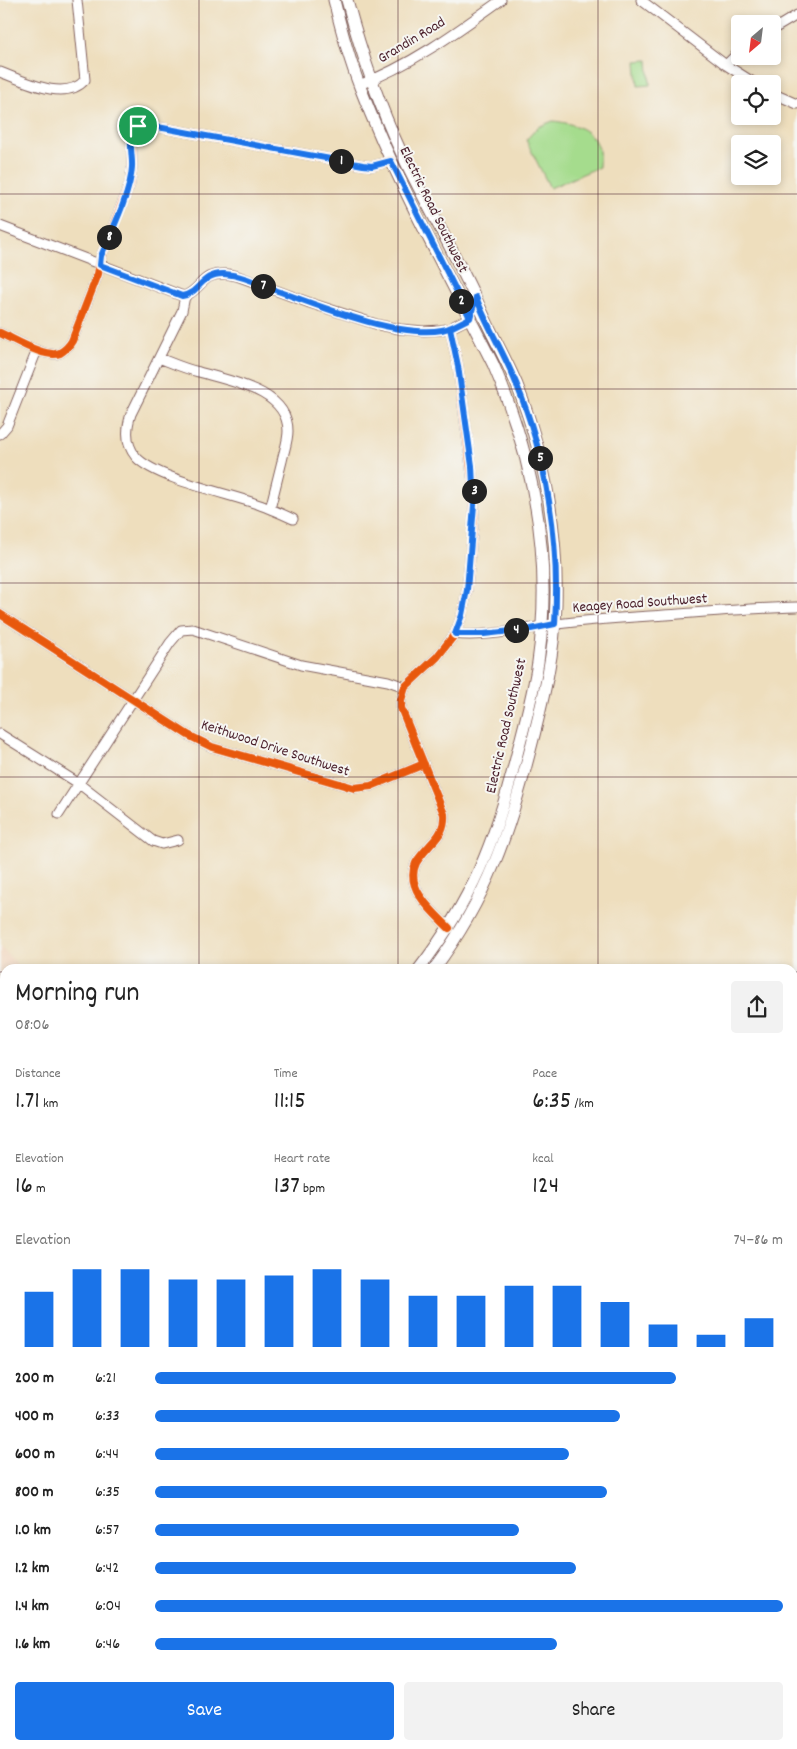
<!DOCTYPE html>
<meta charset="utf-8">
<style>
:root{--surface:#fff;--page:#f2f2f2;--text:#222;--muted:#767676;--accent:#1a73e8}
body{margin:0;font-family:Dekko,sans-serif;background:var(--page);color:var(--text);height:100vh;display:flex;flex-direction:column;font-size:19px;white-space:nowrap}
*{box-sizing:border-box;margin:0}
p{font-size:16px;color:var(--muted)}
.icon{flex:none;width:28px;height:28px;fill:none;stroke:currentColor;stroke-width:2;stroke-linecap:round;stroke-linejoin:round}
.map{position:relative;flex:1;overflow:hidden}
.panel{position:absolute;left:0px;top:964px;width:798px;height:786px;display:flex;flex-direction:column;background:var(--surface);border-radius:15px 15px 0 0;box-shadow:0 2px 8px #0003}
.panel>*{flex:none}
.needle{width:32px;rotate:208deg}
.buttons{position:absolute;left:731px;top:15px;display:grid;gap:10px}
.buttons a{display:grid;place-items:center;width:50px;height:50px;border-radius:5px;background:var(--surface);box-shadow:0 2px 8px #0003;font-size:25px}
.pin{position:absolute;display:grid;place-items:center;width:42px;height:42px;color:#fff;margin:-21px;border:2px solid #fff;border-radius:50%;box-shadow:0 1px 5px #0007}
.km{position:absolute;width:25px;height:25px;margin:-12px;border-radius:50%;background:#222;color:#fff;font-size:14px;line-height:25px;text-align:center}
.round{display:grid;place-items:center;flex:none;width:52px;height:52px;border-radius:5px;background:var(--page)}
.headline{display:flex;align-items:center;justify-content:space-between;height:85px;padding:0 15px}
h1{font-size:28px;font-weight:600;line-height:38px}
.metrics{display:grid;grid-template-columns:repeat(3,1fr);gap:8px;height:85px;padding:5px 15px}
.metrics div{display:grid;align-content:center}
.metrics b{font-size:25px;font-weight:600}
.metrics small{font-size:14px;font-weight:400}
.metrics p{font-size:14px}
.chart{height:140px;padding:10px 15px}
.chart p{display:flex;justify-content:space-between}
.chart svg{width:100%;height:90px;margin-top:5px;stroke:var(--accent);stroke-width:6}
.action{display:flex;gap:10px;margin-top:auto;padding:10px 15px}
.action a{flex:1;height:58px;border-radius:5px;background:var(--accent);color:#fff;font-size:20px;font-weight:600;line-height:58px;text-align:center}
.action a+a{background:var(--page);color:var(--text)}
ul{padding:0 15px;list-style:none;font-size:16px}
li{display:grid;grid-template-columns:80px 60px 1fr;align-items:center;height:38px}
li i{height:12px;border-radius:6px;background:var(--accent)}
.map>svg:first-child{display:block}
.built{fill:#f1d5bd}
.green{fill:#a5dc8d;stroke:#787e5c}
.lines{fill:none;stroke-linecap:round;stroke-linejoin:round}
.stream{stroke:#62c5e0;stroke-width:2}
.minor-casing{stroke:#83625e;stroke-width:11}
.major-casing{stroke:#83625e;stroke-width:13}
.minor{stroke:#fff;stroke-width:9}
.major{stroke:#fff;stroke-width:11}
.cycleway-casing{stroke:#f6f6f2;stroke-width:11}
.cycleway{stroke:#e8590c;stroke-width:8}
.route-casing{stroke:#fff;stroke-width:10}
.route{stroke:#1a73e8;stroke-width:6}
.grid{fill:none;stroke:#4a1f2b;stroke-width:1;stroke-opacity:0.55}
.labels{text-anchor:middle;dominant-baseline:central;stroke-width:4;stroke-linejoin:round;paint-order:stroke}
.street-label{font-size:15px;fill:#4a1f2b;stroke:#f6f6f2}
</style>
<div class="map">
<svg width="797" height="1749" viewBox="0 0 797 1749">
<rect width="100%" height="100%" fill="#f6f6f2"/>
<filter id="ink" filterUnits="userSpaceOnUse"><feTurbulence type="fractalNoise" baseFrequency=".02" numOctaves="2"/><feDisplacementMap in="SourceGraphic" scale="10" xChannelSelector="R" yChannelSelector="G"/><feConvolveMatrix kernelMatrix="1 2 1 2 8 2 1 2 1" color-interpolation-filters="sRGB"/></filter>
<filter id="wash" filterUnits="userSpaceOnUse"><feTurbulence type="fractalNoise" baseFrequency=".0096" numOctaves="4" result="noise"/><feDisplacementMap in="SourceGraphic" scale="20" xChannelSelector="R" yChannelSelector="G"/><feGaussianBlur stdDeviation="1.12" result="paint"/><feColorMatrix in="noise" values="0 0 0 0 0 0 0 0 0 0 0 0 0 0 0 0 0 1.4 0 .05"/><feComposite in="paint" operator="in"/></filter>
<g filter="url(#wash)">
<rect width="100%" height="100%" fill="#eedebd"/>
<path class="built" d="M0,946L21,969H5V1090H0Z"/>
<path class="green" d="M648,60L650,85L638,86L636,61Z
M553,121C572,123 594,129 599,151C600,156 599,162 599,167L550,188L526,140L538,127Z
M793,1544L797,1546V1732L793,1749H195L193,1745H792Z"/>
<g class="lines">
<path class="stream" d="M0,1107H5
M792,1471L797,1473"/>
</g>
</g>
<g filter="url(#ink)">
<g class="lines">
<g class="minor-casing">
<path id="minor" d="M641,0L726,65L756,84
M772,30L797,15
M726,65L740,51
M0,72C22,80 65,103 85,80L77,0
M359,85C410,66 458,31 501,0
M772,93L797,104
M0,226L180,295L185,296
M185,296L182,311L131,414C126,429 126,445 136,457C155,478 225,493 254,503C267,507 280,513 293,519
M185,296C204,287 200,273 227,274L237,276L310,303L379,325L400,329L424,331L441,330L450,328L470,318L475,297
M0,333C14,339 46,359 60,353C65,350 69,346 72,341L98,274L101,257L130,184L132,167V133L138,126L143,125L163,128L363,165L372,166L391,161
M159,358C172,363 185,369 199,372C229,381 288,390 288,431C288,441 284,451 282,461C278,477 274,493 270,509
M0,434L7,426L37,350
M0,614L188,735L212,747L354,788L371,786L424,764
M455,634C484,638 528,628 557,624C598,619 638,617 679,614C718,611 758,608 797,607
M0,734L78,783L153,841L162,844L178,840
M59,814L170,643L181,630L193,629L301,665L388,681L405,687
M449,928C433,912 404,888 416,863C420,856 426,850 431,844C440,835 445,827 444,814L401,708V700L405,687L437,657L455,634L462,615L467,590L474,516L473,483L458,366L450,328
M0,995L5,997
M792,1192L797,1196
M0,1398L5,1401
M792,1448L797,1451
M792,1493L797,1494
M0,1501L5,1497
M0,1542L5,1548
M115,1745L117,1749"/>
</g>
<g class="major-casing">
<path id="major" d="M334,0C341,29 349,59 360,87C397,183 447,273 493,364C534,459 553,559 538,662C533,695 524,726 516,758C495,842 472,900 419,969
M347,0C361,52 378,103 401,152C426,205 457,256 481,310C492,335 506,359 517,385C544,454 558,529 556,603C555,652 543,700 531,747C509,832 488,897 434,969
M0,1221L5,1218
M0,1234L5,1232"/>
</g>
<use href="#minor" class="minor"/>
<use href="#major" class="major"/>
<g class="cycleway-casing">
<path id="cycleway" d="M0,333C14,339 46,359 60,353C65,350 69,346 72,341L98,274L101,257L130,184L132,167V133L138,126L143,125L163,128L363,165L372,166L391,161
M0,614L188,735L212,747L354,788L371,786L424,764
M449,928C433,912 404,888 416,863C420,856 426,850 431,844C440,835 445,827 444,814L401,708V700L405,687L437,657L455,634L462,615L467,590L474,516L473,483L458,366L450,328"/>
</g>
<use href="#cycleway" class="cycleway"/>
</g>
</g>
<g class="lines" filter="url(#ink)">
<g class="route-casing">
<path id="route" d="M138,126L143,125L163,128L363,165L372,166L391,161L470,318L450,328L458,366L472,466L474,505L467,590L462,615L455,634H484L531,629L555,624C560,543 547,458 516,383C504,353 487,326 476,297L470,318C461,323 452,328 442,330C397,338 319,306 275,290C259,284 242,275 224,274C201,273 199,294 182,296L100,265L101,256C111,233 131,192 132,167C133,155 126,135 138,126"/>
</g>
<use href="#route" class="route"/>
</g>
<path class="grid" d="M199,0V969M398,0V969M598,0V969M0,194H797M0,389H797M0,583H797M0,777H797M0,972H5M792,972H797M0,1166H5M792,1166H797M0,1360H5M792,1360H797M0,1555H5M792,1555H797M199,1745V1749M398,1745V1749M598,1745V1749"/>
<g class="labels">
<g class="street-label">
<text transform="translate(412 41) rotate(-31)">Grandin Road</text>
<text transform="translate(433 210) rotate(64)">Electric Road Southwest</text>
<text transform="translate(640 604) rotate(-4)">Keagey Road Southwest</text>
<text transform="translate(507 726) rotate(-77)">Electric Road Southwest</text>
<text transform="translate(275 749) rotate(18)">Keithwood Drive Southwest</text>
</g>
</g>
</svg>
<div class="buttons">
<a><svg class="needle" viewBox="-14 -14 28 28"><path d="M0-13l5 13h-10z" fill="#e53935"/><path d="M0 13l5-13h-10z" fill="#767676"/></svg></a>
<a><svg class="icon" aria-label="locate" viewBox="0 0 24 24"><circle cx="12" cy="12" r="6"/><path d="M12 2v4M12 18v4M2 12h4M18 12h4"/></svg></a>
<a><svg class="icon" aria-label="layers" viewBox="0 0 24 24"><path d="M12 4l9 5-9 5-9-5zM3 14l9 5 9-5"/></svg></a>
</div>
<div class="pin" style="left:138px;top:126px;background:#1e9e55"><svg class="icon" aria-label="arrive" viewBox="0 0 24 24"><path d="M6 21V4h12l-3 4 3 4H6"/></svg></div>
<b class="km" style="left:341px;top:161px">1</b>
<b class="km" style="left:461px;top:301px">2</b>
<b class="km" style="left:474px;top:491px">3</b>
<b class="km" style="left:516px;top:630px">4</b>
<b class="km" style="left:540px;top:458px">5</b>
<b class="km" style="left:263px;top:286px">7</b>
<b class="km" style="left:109px;top:237px">8</b>
<section class="panel">
<div class="headline"><div><h1>Morning run</h1><p>08:06</p></div><a class="round"><svg class="icon" aria-label="share" viewBox="0 0 24 24"><path d="M12 15V3M7 8l5-5 5 5M5 13v7h14v-7"/></svg></a></div>
<div class="metrics">
<div><p>Distance</p><b>1.71<small> km</small></b></div>
<div><p>Time</p><b>11:15</b></div>
<div><p>Pace</p><b>6:35<small> /km</small></b></div>
</div>
<div class="metrics">
<div><p>Elevation</p><b>16<small> m</small></b></div>
<div><p>Heart rate</p><b>137<small> bpm</small></b></div>
<div><p>kcal</p><b>124</b></div>
</div>
<div class="chart"><p><span>Elevation</span>74–86 m</p>
<svg viewBox="0 0 160 44" preserveAspectRatio="none"><path d="M5 44V17M15 44V6M25 44V6M35 44V11M45 44V11M55 44V9M65 44V6M75 44V11M85 44V19M95 44V19M105 44V14M115 44V14M125 44V22M135 44V33M145 44V38M155 44V30"/></svg>
</div>
<ul>
<li><b>200 m</b>6:21<i style="width:83%"></i></li>
<li><b>400 m</b>6:33<i style="width:74%"></i></li>
<li><b>600 m</b>6:44<i style="width:66%"></i></li>
<li><b>800 m</b>6:35<i style="width:72%"></i></li>
<li><b>1.0 km</b>6:57<i style="width:58%"></i></li>
<li><b>1.2 km</b>6:42<i style="width:67%"></i></li>
<li><b>1.4 km</b>6:04<i style="width:100%"></i></li>
<li><b>1.6 km</b>6:46<i style="width:64%"></i></li>
</ul>
<div class="action"><a>Save</a><a>Share</a></div>
</section>
</div>
